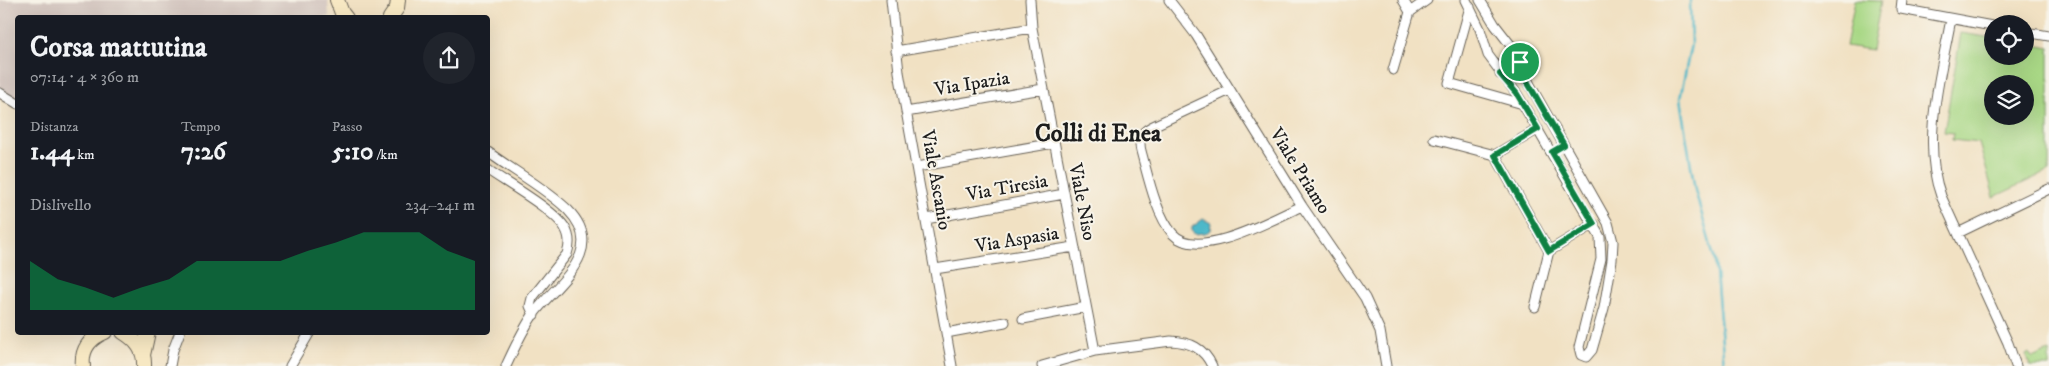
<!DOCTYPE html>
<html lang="it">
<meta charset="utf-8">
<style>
:root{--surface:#171b24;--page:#20242c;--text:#f1f3f6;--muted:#9ea1a6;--accent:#0b8043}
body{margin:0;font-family:"IM FELL DW Pica",serif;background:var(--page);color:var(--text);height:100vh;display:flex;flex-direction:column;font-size:19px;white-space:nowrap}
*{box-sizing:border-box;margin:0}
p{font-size:16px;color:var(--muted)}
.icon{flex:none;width:28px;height:28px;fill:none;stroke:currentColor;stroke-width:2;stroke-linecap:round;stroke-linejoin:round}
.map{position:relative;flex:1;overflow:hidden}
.drawer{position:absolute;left:15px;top:15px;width:475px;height:320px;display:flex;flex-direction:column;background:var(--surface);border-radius:5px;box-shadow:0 5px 20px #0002}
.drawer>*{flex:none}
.controls{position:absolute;left:1984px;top:15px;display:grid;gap:10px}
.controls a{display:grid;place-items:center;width:50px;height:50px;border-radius:50%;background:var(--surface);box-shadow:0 5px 20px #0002;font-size:25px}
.pin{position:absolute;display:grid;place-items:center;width:42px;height:42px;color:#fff;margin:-21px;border:2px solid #fff;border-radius:50%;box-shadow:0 1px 5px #0007}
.round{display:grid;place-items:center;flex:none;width:52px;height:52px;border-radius:26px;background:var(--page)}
.headline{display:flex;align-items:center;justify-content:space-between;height:85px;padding:0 15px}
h1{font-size:28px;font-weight:700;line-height:38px}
.figures{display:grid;grid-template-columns:repeat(3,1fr);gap:8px;height:85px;padding:5px 15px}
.figures div{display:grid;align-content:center}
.figures b{font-size:25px;font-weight:700}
.figures small{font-size:14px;font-weight:400}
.figures p{font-size:14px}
.chart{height:140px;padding:10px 15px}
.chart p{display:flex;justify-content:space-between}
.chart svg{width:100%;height:90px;margin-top:5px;fill:var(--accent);opacity:.7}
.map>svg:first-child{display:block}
.industrial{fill:#cfc0ba}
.green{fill:#a9d886;stroke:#627a51;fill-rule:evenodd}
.water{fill:#4db8c9;stroke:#346a72}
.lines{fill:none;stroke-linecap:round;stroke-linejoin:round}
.stream{stroke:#4db8c9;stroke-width:2.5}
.minor-casing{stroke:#676156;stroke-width:11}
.secondary-casing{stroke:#676156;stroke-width:16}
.minor{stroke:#fff;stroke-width:9}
.secondary{stroke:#f7e8c3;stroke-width:14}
.route-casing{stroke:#fff;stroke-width:10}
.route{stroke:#0b8043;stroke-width:6}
.labels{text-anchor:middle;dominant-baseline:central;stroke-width:4;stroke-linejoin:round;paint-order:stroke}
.street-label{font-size:19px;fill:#1c1c1c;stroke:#f7f3e8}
.district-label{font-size:24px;font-weight:bold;fill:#1c1c1c;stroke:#f7f3e8}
</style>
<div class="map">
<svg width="2049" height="366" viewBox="0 0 2049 366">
<rect width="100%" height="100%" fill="#f7f3e8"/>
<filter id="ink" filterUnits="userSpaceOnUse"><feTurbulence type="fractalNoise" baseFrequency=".02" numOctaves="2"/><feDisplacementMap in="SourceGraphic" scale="10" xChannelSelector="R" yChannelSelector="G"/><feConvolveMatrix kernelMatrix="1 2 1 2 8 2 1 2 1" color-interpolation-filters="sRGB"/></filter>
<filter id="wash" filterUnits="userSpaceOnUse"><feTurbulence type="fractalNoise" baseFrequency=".0096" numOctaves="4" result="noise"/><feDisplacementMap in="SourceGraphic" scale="20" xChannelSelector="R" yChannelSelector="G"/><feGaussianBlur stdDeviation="1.12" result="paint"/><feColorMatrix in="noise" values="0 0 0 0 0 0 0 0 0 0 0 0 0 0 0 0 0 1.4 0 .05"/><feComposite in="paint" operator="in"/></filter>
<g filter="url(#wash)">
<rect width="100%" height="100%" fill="#f1e1c3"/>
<path class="industrial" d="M0,0H328L329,17L18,18L17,106L0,94Z"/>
<path class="green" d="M1855,0L1881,1L1872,50L1846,46Z
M1961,33L1992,38V56H2025V43L2049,48V171L1994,197L1979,143L1952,140L1953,133L1944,132ZM1992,84H2025V116H1992Z
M2049,351V366H2030L2026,355L2029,353L2032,358Z"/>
<path class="water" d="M1203,219L1211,223L1210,230L1206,233L1194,234L1192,231V227Z"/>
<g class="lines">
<path class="stream" d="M1690,0L1691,44L1680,99L1695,190L1715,261L1724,366"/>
</g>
</g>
<g filter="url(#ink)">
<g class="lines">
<g class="minor-casing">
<path id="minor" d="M891,0L899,72L952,366
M1030,0L1032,28L1095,351
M1169,0L1196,35L1302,206L1365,298L1380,331L1386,366
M1466,0L1480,29L1488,55L1517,94L1600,237L1601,259L1579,347L1581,355L1586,357L1592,350L1604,308L1612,260L1613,242L1608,223L1529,83L1516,52L1495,25L1480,0
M1902,0L1901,9L1992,26
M1470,7L1449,83L1523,104
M1410,12L1427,0
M1951,19C1941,74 1921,141 1941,196L2008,343L2016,366
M2025,32L2049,36
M896,51L1032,28
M1393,70L1410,12L1403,0
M1500,74L1513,73L1520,62
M1230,90L1153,126C1142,131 1138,139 1141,151C1148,176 1156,215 1173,234C1198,262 1275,218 1302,206
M0,93L18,104
M906,112L1043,89
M1434,139L1495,155L1538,129
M488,152C512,170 547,189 568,210C609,252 555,284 533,315C522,331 514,349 506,366
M1495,155L1549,251
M917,167L1054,143
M488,170C505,182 556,211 565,228C570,236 570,245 567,254L532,298L530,306L534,315
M926,219L1064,194
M1958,233L2049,189
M935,269L1074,247
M1535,307L1549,251L1594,224
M1023,319L1086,307
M946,333L1005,322
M170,366L173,350L180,332
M290,366L310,332
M1042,366L1095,351L1171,341C1190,342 1204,348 1212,366"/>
</g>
<g class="secondary-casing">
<path id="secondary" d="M337,0L342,13L346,18
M390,18L397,8L398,0
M123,332C136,340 145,350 144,366
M143,355L148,332
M83,366C81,350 90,338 105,332"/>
</g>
<use href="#minor" class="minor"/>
<use href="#secondary" class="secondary"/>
</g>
</g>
<g class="lines" filter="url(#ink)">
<g class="route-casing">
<path id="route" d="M1520,62L1528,83L1564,145L1552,152L1594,224L1549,251L1495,155L1538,129L1517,94L1500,74L1513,73Z"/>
</g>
<use href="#route" class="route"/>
</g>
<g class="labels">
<g class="street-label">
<text transform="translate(972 84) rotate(-9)">Via Ipazia</text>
<text transform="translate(1300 171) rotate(58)">Viale Priamo</text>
<text transform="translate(936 180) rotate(80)">Viale Ascanio</text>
<text transform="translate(1007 188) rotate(-10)">Via Tiresia</text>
<text transform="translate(1082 202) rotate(79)">Viale Niso</text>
<text transform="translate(1017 240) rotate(-9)">Via Aspasia</text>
</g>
<g class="district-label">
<text x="1098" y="134">Colli di Enea</text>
</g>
</g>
</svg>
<div class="controls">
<a><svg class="icon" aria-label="locate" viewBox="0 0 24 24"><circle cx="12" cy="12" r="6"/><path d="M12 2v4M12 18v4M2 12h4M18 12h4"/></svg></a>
<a><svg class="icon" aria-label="layers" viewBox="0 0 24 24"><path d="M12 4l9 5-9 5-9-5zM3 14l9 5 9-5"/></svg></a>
</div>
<div class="pin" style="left:1520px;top:62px;background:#1e9e55"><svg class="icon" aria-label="arrive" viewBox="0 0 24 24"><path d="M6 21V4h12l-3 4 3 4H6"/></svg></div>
<section class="drawer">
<div class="headline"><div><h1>Corsa mattutina</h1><p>07:14 · 4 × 360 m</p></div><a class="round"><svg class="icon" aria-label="share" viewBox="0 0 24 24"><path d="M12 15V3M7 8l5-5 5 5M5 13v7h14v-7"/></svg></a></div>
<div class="figures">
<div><p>Distanza</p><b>1.44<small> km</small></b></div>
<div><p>Tempo</p><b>7:26</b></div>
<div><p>Passo</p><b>5:10<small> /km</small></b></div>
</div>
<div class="chart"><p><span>Dislivello</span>234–241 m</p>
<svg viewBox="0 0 160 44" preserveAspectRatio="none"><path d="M0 44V20L10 29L20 33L30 38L40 33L50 29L60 20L70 20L80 20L90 20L100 15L110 11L120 6L130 6L140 6L150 15L160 20V44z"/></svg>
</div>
</section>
</div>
